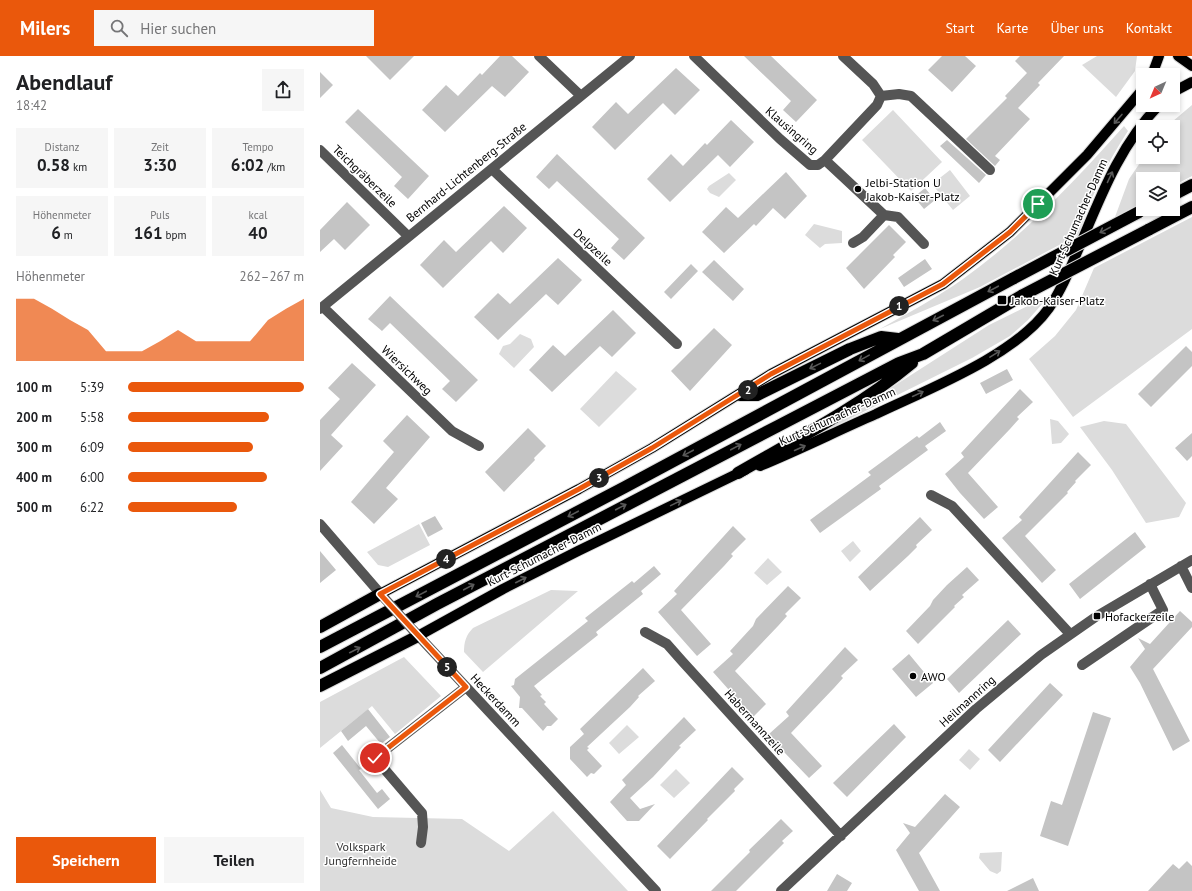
<!DOCTYPE html>
<html lang="de">
<meta charset="utf-8">
<style>
:root{--surface:#fff;--page:#f6f6f6;--text:#202124;--muted:#757577;--accent:#ea580c}
body{margin:0;font-family:"PT Sans",sans-serif;background:var(--page);color:var(--text);height:100vh;display:flex;flex-direction:column;font-size:15px;white-space:nowrap}
*{box-sizing:border-box;margin:0}
p{font-size:13px;color:var(--muted)}
.icon{flex:none;width:22px;height:22px;fill:none;stroke:currentColor;stroke-width:2;stroke-linecap:round;stroke-linejoin:round}
.map{position:relative;flex:1;overflow:hidden}
.side{display:flex;flex-direction:column;background:var(--surface);width:320px}
.side>*{flex:none}
.needle{width:26px;rotate:224deg}
.buttons{position:absolute;left:816px;top:12px;display:grid;gap:8px}
.buttons a{display:grid;place-items:center;width:44px;height:44px;border-radius:0px;background:var(--surface);box-shadow:0 2px 6px #0003;font-size:20px}
.pin{position:absolute;display:grid;place-items:center;width:34px;height:34px;color:#fff;margin:-17px;border:2px solid #fff;border-radius:50%;box-shadow:0 1px 4px #0007}
.km{position:absolute;width:20px;height:20px;margin:-10px;border-radius:50%;background:#222;color:#fff;font-size:11px;line-height:20px;text-align:center}
.round{display:grid;place-items:center;flex:none;width:42px;height:42px;border-radius:0px;background:var(--page)}
.head{display:flex;align-items:center;justify-content:space-between;height:68px;padding:0 16px}
h1{font-size:22px;font-weight:800;line-height:30px}
.figures{display:grid;grid-template-columns:repeat(3,1fr);gap:6px;height:68px;padding:4px 16px}
.figures div{display:grid;align-content:center;border-radius:0px;background:var(--page);text-align:center}
.figures b{font-size:17px;font-weight:800}
.figures small{font-size:11px;font-weight:400}
.figures p{font-size:11px}
.chart{height:112px;padding:8px 16px}
.chart p{display:flex;justify-content:space-between}
.chart svg{width:100%;height:72px;margin-top:4px;fill:var(--accent);opacity:.7}
.primary-button{display:flex;gap:8px;margin-top:auto;padding:8px 16px}
.primary-button a{flex:1;height:46px;border-radius:0px;background:var(--accent);color:#fff;font-size:16px;font-weight:800;line-height:46px;text-align:center}
.primary-button a+a{background:var(--page);color:var(--text)}
ul{padding:0 16px;list-style:none;font-size:13px}
li{display:grid;grid-template-columns:64px 48px 1fr;align-items:center;height:30px}
li i{height:10px;border-radius:5px;background:var(--accent)}
header{display:flex;align-items:center;gap:24px;box-sizing:border-box;height:56px;padding:0 20px;background:var(--accent);color:#fff}
header strong{font-size:19px}
nav{display:flex;gap:22px;margin-inline-start:auto;font-size:14px}
.search{width:280px;height:36px;background:var(--page);display:flex;align-items:center;gap:10px;box-sizing:border-box;padding:0 14px;border-radius:0px;color:var(--muted);font-size:15px}
main{display:flex;flex:1;min-height:0}
.map>svg:first-child{display:block}
.green{fill:#dcdcdc}
.building{fill:#c4c4c4}
.lines{fill:none;stroke-linecap:round;stroke-linejoin:round}
.major-casing{stroke:#dbdbdb;stroke-width:12}
.highway-casing{stroke:#dbdbdb;stroke-width:14}
.minor{stroke:#555;stroke-width:10}
.major{stroke:#000;stroke-width:10}
.highway{stroke:#000;stroke-width:12}
.highway-bridge-casing{stroke:#dbdbdb;stroke-width:14;stroke-linecap:butt}
.minor-bridge{stroke:#555;stroke-width:10}
.highway-bridge{stroke:#000;stroke-width:12}
.oneway{stroke:#595959}
.route-casing{stroke:#fff;stroke-width:8}
.route{stroke:#ea580c;stroke-width:5}
.poi-dot{fill:#000;stroke:#fff;stroke-width:1.5}
.labels{text-anchor:middle;dominant-baseline:central;stroke-width:3;stroke-linejoin:round;paint-order:stroke}
.street-label{font-size:12px;fill:#000;stroke:#fff}
.poi-label{font-size:12px;fill:#000;stroke:#fff;text-anchor:start}
.park-label{font-size:12px;fill:#333;stroke:#fff}
</style>
<header>
<strong>Milers</strong>
<div class="search"><svg class="icon" aria-label="search" viewBox="0 0 24 24"><circle cx="10" cy="10" r="6"/><path d="M15 15l6 6"/></svg>Hier suchen</div>
<nav><a>Start</a><a>Karte</a><a>Über uns</a><a>Kontakt</a></nav>
</header>
<main>
<section class="side">
<div class="head"><div><h1>Abendlauf</h1><p>18:42</p></div><a class="round"><svg class="icon" aria-label="share" viewBox="0 0 24 24"><path d="M12 15V3M7 8l5-5 5 5M5 13v7h14v-7"/></svg></a></div>
<div class="figures">
<div><p>Distanz</p><b>0.58<small> km</small></b></div>
<div><p>Zeit</p><b>3:30</b></div>
<div><p>Tempo</p><b>6:02<small> /km</small></b></div>
</div>
<div class="figures">
<div><p>Höhenmeter</p><b>6<small> m</small></b></div>
<div><p>Puls</p><b>161<small> bpm</small></b></div>
<div><p>kcal</p><b>40</b></div>
</div>
<div class="chart"><p><span>Höhenmeter</span>262–267 m</p>
<svg viewBox="0 0 160 44" preserveAspectRatio="none"><path d="M0 44V6L10 6L20 12L30 19L40 25L50 38L60 38L70 38L80 32L90 25L100 32L110 32L120 32L130 32L140 19L150 12L160 6V44z"/></svg>
</div>
<ul>
<li><b>100 m</b>5:39<i style="width:100%"></i></li>
<li><b>200 m</b>5:58<i style="width:80%"></i></li>
<li><b>300 m</b>6:09<i style="width:71%"></i></li>
<li><b>400 m</b>6:00<i style="width:79%"></i></li>
<li><b>500 m</b>6:22<i style="width:62%"></i></li>
</ul>
<div class="primary-button"><a>Speichern</a><a>Teilen</a></div>
</section>
<div class="map">
<svg width="872" height="835" viewBox="0 0 872 835">
<rect width="100%" height="100%" fill="#fff"/>
<path class="green" d="M777,0H817L815,15L796,41L762,9Z
M872,49V120L853,130V123H823V146L795,161L809,123L824,101H853V71H846Z
M573,54L622,106L591,135L542,84Z
M804,70L808,75C786,108 771,142 758,179L660,231L560,273C588,257 616,242 643,223C703,180 755,125 804,70Z
M630,114L650,140L633,154L612,128Z
M409,117L416,124L399,141L390,137L387,133L389,130Z
M872,161V273L753,361L709,303L735,280L756,254L774,212Z
M494,168L522,175V187L505,188L500,192L485,179Z
M730,239L708,264L690,280L652,302L499,378L669,269Z
M200,278L211,283L214,291L194,312L179,298L183,290L190,288Z
M296,315L317,333L279,371L260,353Z
M730,363L738,365L749,378L741,387L732,388Z
M784,365L806,368L866,447L859,461L826,467L792,414L760,371Z
M99,468L110,489L68,511L58,509L47,496Z
M533,485L541,495L530,506L521,495Z
M448,502L462,516L447,529L434,517Z
M231,534L258,535L163,616L144,596C144,586 146,579 153,572Z
M84,601L121,640L75,678L52,650L0,692V646Z
M307,669L319,681L299,698L289,687Z
M649,693L660,703L650,714L639,704Z
M356,713L370,727L354,742L340,729Z
M0,734L11,752L53,761L142,763L189,795L233,755L308,835H0Z
M682,796L681,815L677,818L670,815L659,802L660,797Z"/>
<path class="building" d="M46,0H94L70,24Z
M180,0H192L209,16L185,41L172,30L125,76L102,54L126,29L138,40L160,17L162,19Z
M424,0H451L497,44L476,66L463,54L471,45Z
M622,0H645L656,10L632,36L608,14Z
M700,0H744L718,27L720,29L698,52L710,63L675,100L680,104L675,110L646,83L687,42L685,40L707,17L695,5Z
M356,12L380,34L355,59L343,47L295,94L272,71L296,46L308,58Z
M0,16L13,29L0,42Z
M38,53L109,120L88,143L74,130L82,121L25,66Z
M411,64L434,86L410,111L398,99L350,146L327,123L351,98L363,110L385,87L387,89Z
M627,84L666,119L659,127L620,90Z
M237,98L325,182L304,204L291,192L299,183L237,125L229,133L216,121Z
M466,116L487,140L465,163L453,152L436,170L434,168L404,197L382,176L406,151L418,162Z
M605,132L615,144L604,153L594,141Z
M27,146L50,169L25,194L14,183L0,196V174Z
M184,150L207,172L183,197L171,185L123,232L100,209L124,184L136,196Z
M569,169L586,186L573,199L575,201L544,233L526,212Z
M238,202L262,224L238,249L226,238L178,284L154,261L178,237L190,248Z
M605,203L612,213L584,231L578,222Z
M394,204L424,233L413,245L382,216Z
M371,208L378,215L351,243L344,236Z
M70,240L158,324L136,346L122,333L130,325L70,267L62,275L48,263Z
M293,254L316,277L292,301L280,290L232,336L209,314L233,289L245,300Z
M394,272L412,289L370,335L351,315Z
M866,290L872,296V310L831,351L818,338Z
M32,307L56,329L11,379L23,390L0,415V364L20,343L8,332Z
M687,313L693,324L666,338L660,327Z
M700,333L713,346L697,361L699,363L690,373L648,417L678,451L664,463L640,437L625,418L644,401L641,397Z
M87,359L110,381L66,432L78,443L54,468L31,446L74,396L63,385Z
M620,366L626,375L605,390L608,394L559,430L561,433L500,477L490,464L551,419L548,416L597,380L599,382Z
M208,372L226,390L214,402L215,404L184,436L165,416Z
M872,377V400L867,405L855,392Z
M758,396L771,409L755,425L756,426L747,436L748,437L705,480L736,514L722,527L682,482L702,464L699,461Z
M115,460L123,473L108,481L101,467Z
M600,461L612,474L596,489L597,491L588,500L550,535L538,521Z
M413,470L426,483L411,498L413,500L404,510L361,554L391,588L377,600L338,556L357,538L354,535Z
M815,476L826,491L760,543L749,528Z
M0,495L16,514L0,527Z
M334,510L341,518L321,535L323,538L276,576L278,579L214,630L222,639L220,640L226,646L224,648L238,663L231,670H227L223,675L202,652H199L200,641L191,630L194,629L195,623L268,565L265,562L312,525L314,527Z
M647,511L659,524L642,539L644,541L634,550L635,551L598,588L586,575L610,550L613,544L627,529Z
M468,530L481,542L465,558L467,560L458,570L415,615L446,648L433,661L393,616L413,598L410,595L433,570L436,563Z
M860,555L872,566V571L833,613L870,685L853,695L820,627L810,611L825,593L818,582L830,588Z
M688,564L701,578L639,637L627,623Z
M525,591L538,604L521,620L523,622L514,632L471,677L502,710L489,722L464,696L449,678L469,660L466,656Z
M589,598L613,627L596,641L572,613Z
M323,612L335,625L318,640L319,641L310,651L267,691L269,692L267,694L282,710L274,718L271,717L267,721L250,703V691L264,678L260,673Z
M730,627L743,639L680,706L668,694Z
M48,653L70,681L61,688L46,670L28,685L21,675Z
M773,656L791,662L748,790L720,780L731,745L742,749Z
M364,661L376,674L359,690L361,691L333,721L310,742L320,753L335,748L319,765H307L290,746L306,729L302,724Z
M574,668L586,681L527,741L513,727Z
M22,689L41,713L39,714L57,737L62,733L70,743L58,753L13,697Z
M412,711L424,723L414,733L415,735L387,763L388,764L350,803L337,790Z
M625,738L640,751L599,797L620,835H599L576,794L590,777L583,767L595,771Z
M461,763L473,775L462,785L464,787L416,835H391L430,796L429,794Z
M867,805L872,810V835H828L853,808L859,813Z
M517,818L532,827L527,835H507Z
M713,822L719,835H687Z"/>
<g class="lines">
<g class="major-casing">
<path id="major" d="M858,0L872,10
M832,19L839,0
M853,36L872,26
M440,410C479,394 517,375 556,358C608,333 695,300 729,252C743,232 752,208 761,187C782,137 801,88 839,49
M60,538L259,433L332,392L451,318L623,228L690,176L767,99L823,33
M98,580L183,533L258,495L425,414"/>
</g>
<g class="highway-casing">
<path id="highway" d="M853,139L872,129
M828,174L872,151
M420,339H437L530,293L561,281L578,283
M418,417C477,383 539,351 592,307
M0,571L60,538
M0,591L305,431L694,222
M0,612L117,548L458,370L579,307L603,298L703,239
M0,630L98,580"/>
</g>
<path class="minor" d="M219,0L260,39
M374,0L460,83L490,109H498L505,104L557,49L561,40L553,28L523,0
M561,40L579,38L591,40L670,114
M0,94L88,180
M505,104L564,159L543,181L533,187
M172,113L357,288
M564,159L578,161L604,188
M3,251L132,375L159,390
M0,253L310,0
M611,439L632,450L750,578
M0,468L65,543
M861,510L872,532
M93,574L336,835
M325,576L347,588L362,605L521,780
M762,609L843,554L830,528
M101,787L103,771L102,757L55,702L146,631
M461,835L656,653L721,599L777,560L872,504"/>
<use href="#major" class="major"/>
<use href="#highway" class="highway"/>
<g class="highway-bridge-casing">
<path id="highway-bridge" d="M694,222L819,156
M703,239L828,174"/>
</g>
<path class="minor-bridge" d="M66,544L92,573"/>
<use href="#highway-bridge" class="highway-bridge"/>
</g>
<defs><path id="oneway-shaft" d="M-6 0H5M1.5-3L5.5 0L1.5 3" fill="none" stroke-width="1.6" stroke-linecap="round" stroke-linejoin="round"/></defs>
<g class="oneway">
<use href="#oneway-shaft" transform="translate(798 63) rotate(131)"/>
<use href="#oneway-shaft" transform="translate(790 121) rotate(-65)"/>
<use href="#oneway-shaft" transform="translate(785 174) rotate(152)"/>
<use href="#oneway-shaft" transform="translate(673 233) rotate(152)"/>
<use href="#oneway-shaft" transform="translate(618 262) rotate(153)"/>
<use href="#oneway-shaft" transform="translate(675 298) rotate(-32)"/>
<use href="#oneway-shaft" transform="translate(544 302) rotate(151)"/>
<use href="#oneway-shaft" transform="translate(495 310) rotate(154)"/>
<use href="#oneway-shaft" transform="translate(598 338) rotate(-25)"/>
<use href="#oneway-shaft" transform="translate(416 391) rotate(-28)"/>
<use href="#oneway-shaft" transform="translate(480 392) rotate(-24)"/>
<use href="#oneway-shaft" transform="translate(368 397) rotate(152)"/>
<use href="#oneway-shaft" transform="translate(356 447) rotate(-26)"/>
<use href="#oneway-shaft" transform="translate(301 451) rotate(-28)"/>
<use href="#oneway-shaft" transform="translate(253 458) rotate(152)"/>
<use href="#oneway-shaft" transform="translate(201 524) rotate(-27)"/>
<use href="#oneway-shaft" transform="translate(149 531) rotate(-28)"/>
<use href="#oneway-shaft" transform="translate(101 538) rotate(152)"/>
<use href="#oneway-shaft" transform="translate(35 594) rotate(-27)"/>
</g>
<g class="lines">
<g class="route-casing">
<path id="route" d="M55,702L146,631L60,538L259,433L332,392L451,318L623,228L690,176L718,148"/>
</g>
<use href="#route" class="route"/>
</g>
<g class="poi-dot">
<circle cx="538" cy="133" r="4"/>
<rect x="677" y="239" width="10" height="10" rx="2"/>
<rect x="773" y="556" width="8" height="8" rx="2"/>
<circle cx="593" cy="620" r="4"/>
</g>
<g class="labels">
<g class="street-label">
<text transform="translate(472 74) rotate(41)">Klausingring</text>
<text transform="translate(146 116) rotate(-39)">Bernhard-Lichtenberg-Straße</text>
<text transform="translate(45 120) rotate(44)">Teichgräberzeile</text>
<text transform="translate(758 161) rotate(-66)">Kurt-Schumacher-Damm</text>
<text transform="translate(273 191) rotate(43)">Delpzeile</text>
<text transform="translate(87 314) rotate(44)">Wiersichweg</text>
<text transform="translate(517 360) rotate(-24)">Kurt-Schumacher-Damm</text>
<text transform="translate(224 498) rotate(-27)">Kurt-Schumacher-Damm</text>
<text transform="translate(176 644) rotate(47)">Heckerdamm</text>
<text transform="translate(647 645) rotate(-42)">Heilmannring</text>
<text transform="translate(435 666) rotate(48)">Habermannzeile</text>
</g>
<g class="poi-label">
<text x="546" y="126">Jelbi-Station U<tspan x="546" dy="14">Jakob-Kaiser-Platz</tspan></text>
<text x="691" y="244">Jakob-Kaiser-Platz</text>
<text x="785" y="560">Hofackerzeile</text>
<text x="601" y="620">AWO</text>
</g>
<g class="park-label">
<text x="41" y="790">Volkspark<tspan x="41" dy="14">Jungfernheide</tspan></text>
</g>
</g>
</svg>
<div class="buttons">
<a><svg class="needle" viewBox="-14 -14 28 28"><path d="M0-13l5 13h-10z" fill="#e53935"/><path d="M0 13l5-13h-10z" fill="#757577"/></svg></a>
<a><svg class="icon" aria-label="locate" viewBox="0 0 24 24"><circle cx="12" cy="12" r="6"/><path d="M12 2v4M12 18v4M2 12h4M18 12h4"/></svg></a>
<a><svg class="icon" aria-label="layers" viewBox="0 0 24 24"><path d="M12 4l9 5-9 5-9-5zM3 14l9 5 9-5"/></svg></a>
</div>
<div class="pin" style="left:718px;top:148px;background:#1e9e55"><svg class="icon" aria-label="arrive" viewBox="0 0 24 24"><path d="M6 21V4h12l-3 4 3 4H6"/></svg></div>
<div class="pin" style="left:55px;top:702px;background:#d93025"><svg class="icon" aria-label="check" viewBox="0 0 24 24"><path d="M5 12l5 5 9-10"/></svg></div>
<b class="km" style="left:579px;top:250px">1</b>
<b class="km" style="left:428px;top:334px">2</b>
<b class="km" style="left:279px;top:422px">3</b>
<b class="km" style="left:126px;top:503px">4</b>
<b class="km" style="left:127px;top:611px">5</b>
</div>
</main>
